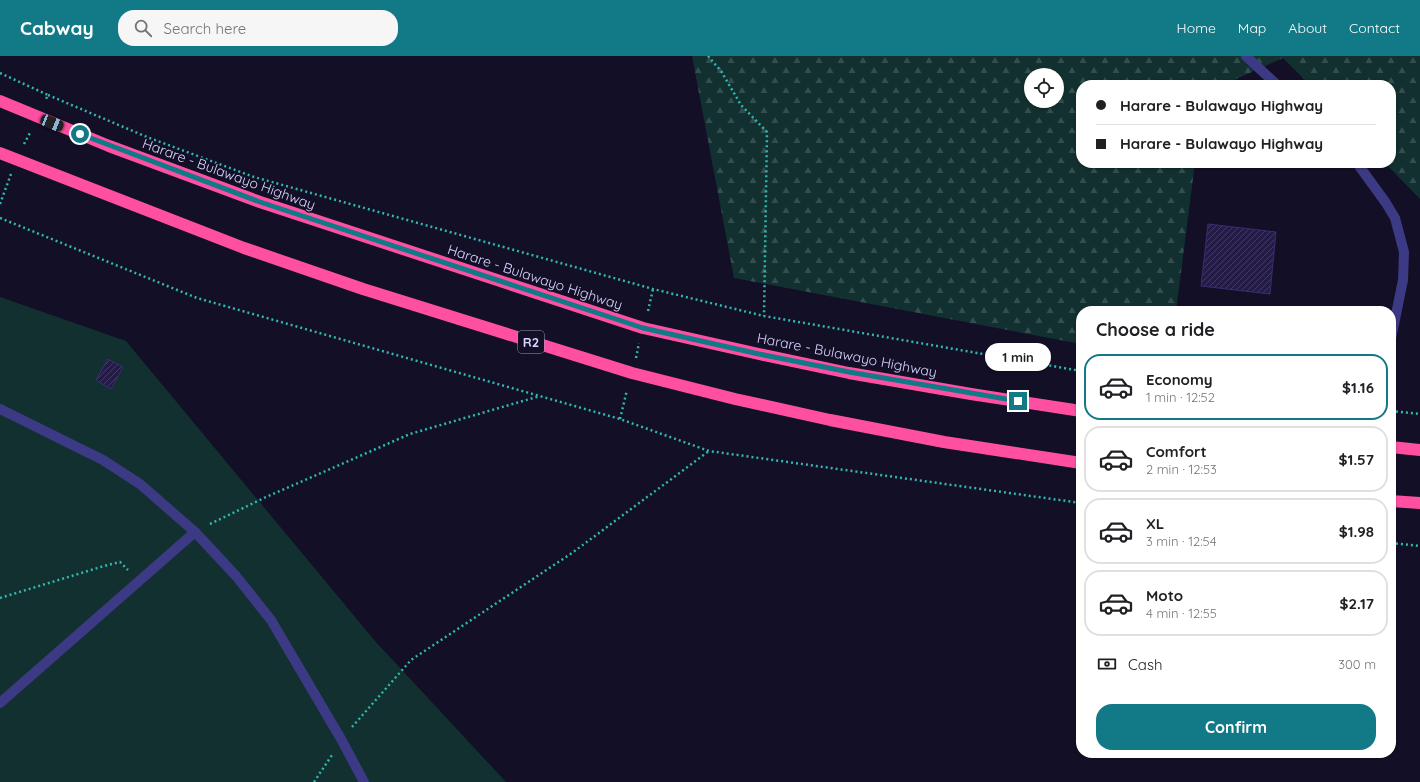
<!DOCTYPE html>
<html lang="en">
<head>
<meta charset="utf-8">
<style>
  :root { --surface:#fff; --page:#f6f6f6; --text:#202124; --muted:#757577; --line:#e0e0e0; --accent:#127987 }
  body { margin:0; font-family:Quicksand,sans-serif; background:var(--page); color:var(--text); height:100vh; display:flex; flex-direction:column; font-size:15px; white-space:nowrap }
  * { box-sizing:border-box; margin:0 }
  p { font-size:13px; color:var(--muted) }
  .icon { flex:none; width:22px; height:22px; fill:none; stroke:currentColor; stroke-width:2; stroke-linecap:round; stroke-linejoin:round }
  .map { position:relative; flex:1; overflow:hidden }
  .details { position:absolute; left:1076px; top:250px; width:320px; height:452px; display:flex; flex-direction:column; background:var(--surface); border-radius:16px; box-shadow:0 1px 3px #0004 }
  .details>* { flex:none }
  .guide { position:absolute; left:1076px; top:24px; width:320px; height:88px; border-radius:16px; box-shadow:0 1px 3px #0004; display:grid; align-content:center; height:88px; padding:0 20px; background:var(--surface) }
  .buttons { position:absolute; left:1024px; top:12px; display:grid; gap:8px }
  .buttons a { display:grid; place-items:center; width:40px; height:40px; border-radius:50%; background:var(--surface); box-shadow:0 1px 3px #0004; font-size:20px }
  .end { position:absolute; width:18px; height:18px; margin:-9px; border:5px solid #127987; background:#fff; box-shadow:0 0 0 2px #fff }
  .from { border-radius:50% }
  .bubble { position:absolute; height:28px; border-radius:14px; background:var(--surface); box-shadow:0 1px 3px #0004; font-size:13px; font-weight:800; line-height:28px; text-align:center }
  .car { position:absolute; width:12px; height:24px; margin:-12px -6px; border-radius:5px; box-shadow:0 0 3px 1px #0007; background:linear-gradient(#222 24%,#8ab4d8 0 40%,#222 0 76%,#8ab4d8 0 86%,#222 0) }
  .guide b { display:flex; align-items:center; gap:14px; height:38px; font-size:15px }
  .guide b+b { border-top:1px solid var(--line) }
  .guide i { width:10px; height:10px; background:var(--text) }
  ul { padding:0; list-style:none }
  li { display:flex; align-items:center; gap:12px; height:66px; margin:0 8px 6px; padding:0 12px; border:2px solid var(--line); border-radius:16px }
  li div { flex:1 }
  li b { display:block; font-size:15px }
  li em { font-style:normal; font-weight:800 }
  li.selected { border-color:var(--accent) }
  li>.icon { width:36px; height:36px; stroke-width:1.5 }
  h2 { padding:0 20px; font-size:18px; line-height:48px }
  .pay { display:flex; align-items:center; gap:10px; height:44px; padding:0 20px; font-size:15px }
  .pay p { margin-inline-start:auto }
  .action { display:flex; gap:8px; margin-top:auto; padding:8px 20px }
  .action a { flex:1; height:46px; border-radius:16px; background:var(--accent); color:#fff; font-size:16px; font-weight:800; line-height:46px; text-align:center }
  header { display:flex; align-items:center; gap:24px; box-sizing:border-box; height:56px; padding:0 20px; background:var(--accent); color:#fff }
  header strong { font-size:19px }
  nav { display:flex; gap:22px; margin-inline-start:auto; font-size:14px }
  .search { width:280px; height:36px; background:var(--page); display:flex; align-items:center; gap:10px; box-sizing:border-box; padding:0 14px; border-radius:16px; color:var(--muted); font-size:15px }
  .map>svg:first-child { display:block }
  .forest { fill:url(#forest-firs); fill-rule:evenodd }
  .pitch { fill:#12302f }
  .building { fill:url(#building-hatch); stroke:#3b2d73 }
  .lines { fill:none; stroke-linecap:round; stroke-linejoin:round }
  .path { stroke:#2fb8b0; stroke-width:2.5; stroke-dasharray:2 3; stroke-linecap:butt }
  .lane { stroke:#3d3a85; stroke-width:10 }
  .street { stroke:#3d3a85; stroke-width:10 }
  .highway { stroke:#ff4fa3; stroke-width:12 }
  .route { stroke:#127987; stroke-width:5 }
  .labels { text-anchor:middle; dominant-baseline:central; stroke-width:3; stroke-linejoin:round; paint-order:stroke }
  .shield { fill:#130f26; stroke:#9e99be; stroke-width:1 }
  .shield-label { font-size:13px; font-weight:bold; fill:#d9d4ff }
  .street-label { font-size:14px; fill:#d9d4ff; stroke:#130f26 }
</style>
</head>
<body>
<header>
<strong>Cabway</strong>
<div class="search"><svg class="icon" aria-label="search" viewBox="0 0 24 24"><circle cx="10" cy="10" r="6"/><path d="M15 15l6 6"/></svg>Search here</div>
<nav><a>Home</a><a>Map</a><a>About</a><a>Contact</a></nav>
</header>
<div class="map">
<svg width="1420" height="726" viewBox="0 0 1420 726">
  <defs>
    <pattern id="forest-firs" width="22" height="20" patternUnits="userSpaceOnUse"><rect width="22" height="20" fill="#12302f"/><path d="M5 1l3.5 6h-7zM16 11l3.5 6h-7z" fill="#344d4e"/></pattern>
    <pattern id="building-hatch" width="6" height="6" patternUnits="userSpaceOnUse"><rect width="6" height="6" fill="#241b47"/><path d="M-1 1l2-2M0 6l6-6M5 7l2-2" fill="none" stroke="#433b63"/></pattern>
  </defs>
  <rect width="100%" height="100%" fill="#130f26"/>
  <path class="forest" d="M 692,0 L 1420,0 L 1420,143 L 1385,107 L 1391,107 L 1391,29 L 1310,29 L 1283,2 L 1223,29 L 1081,29 L 1081,107 L 1195,107 L 1176,255 L 1081,255 L 1081,288 L 734,222 ZM 1031,19 L 1057,19 L 1057,45 L 1031,45 Z"/>
  <path class="pitch" d="M 0,241 L 126,285 L 375,585 L 506,726 L 0,726 Z"/>
  <path class="building" d="M 1208,168 L 1276,176 L 1270,238 L 1201,230 Z
    M 108,303 L 123,311 L 111,333 L 96,324 Z"/>
  <g class="lines">
    <path class="path" d="M 708,0 L 721,15 L 741,49 L 767,76 L 764,260
      M 0,17 L 48,39 L 45,45
      M 48,39 L 147,81 L 254,121 L 653,233 L 764,260 L 1081,315
      M 24,88 L 31,75
      M 0,148 L 11,118
      M 0,162 L 197,242 L 620,363 L 709,395 L 1081,447
      M 648,255 L 653,233
      M 636,302 L 639,287
      M 1391,355 L 1420,358
      M 620,363 L 627,334
      M 210,468 L 264,442 L 410,378 L 540,340
      M 1391,487 L 1420,490
      M 0,542 L 104,510 L 120,506 L 128,514
      M 352,671 L 411,604 L 572,497 L 709,395
      M 314,726 L 332,699"/>
    <path class="lane" d="M 0,647 L 195,476"/>
    <path class="street" d="M 1246,0 L 1277,29
      M 1357,107 L 1386,147 L 1395,162 L 1404,196 L 1403,224 L 1391,283
      M 0,353 L 103,404 L 140,428 L 195,476 L 236,520 L 271,564 L 341,683 L 364,726"/>
    <path class="highway" d="M 0,45 L 109,90 L 260,146 L 643,272 L 759,298 L 849,317 L 971,338 L 1081,355
      M 0,97 L 244,192 L 363,233 L 632,317 L 735,343 L 830,364 L 944,386 L 1081,407
      M 1391,391 L 1420,394
      M 1391,445 L 1420,447"/>
  </g>
  <g class="lines">
    <path class="route" d="M 80,78 L 260,146 L 643,272 L 759,298 L 849,316 L 1018,345"/>
  </g>
  <g class="labels">
    <rect class="shield" x="518" y="275" width="26" height="22" rx="3"/>
    <g class="shield-label">
      <text x="531" y="286">R2</text>
    </g>
    <g class="street-label">
      <text transform="translate(229 118) rotate(20)">Harare - Bulawayo Highway</text>
      <text transform="translate(535 221) rotate(18)">Harare - Bulawayo Highway</text>
      <text transform="translate(847 299) rotate(11)">Harare - Bulawayo Highway</text>
    </g>
  </g>
</svg>
<div class="buttons">
<a><svg class="icon" aria-label="locate" viewBox="0 0 24 24"><circle cx="12" cy="12" r="6"/><path d="M12 2v4M12 18v4M2 12h4M18 12h4"/></svg></a>
</div>
<i class="end from" style="left:80px;top:78px"></i>
<i class="end" style="left:1018px;top:345px"></i>
<div class="bubble" style="left:985px;top:287px;width:66px">1 min</div>
<i class="car" style="left:52px;top:67px;rotate:112deg"></i>
<div class="guide">
<b><i class="from"></i>Harare - Bulawayo Highway</b>
<b><i></i>Harare - Bulawayo Highway</b>
</div>
<section class="details">
<h2>Choose a ride</h2>
<ul>
<li class="selected"><svg class="icon" aria-label="car" viewBox="0 0 24 24"><path d="M5 17H2v-5l4-1 3-4h7l3 4 3 1v5h-3M9 17h6M6 11h13"/><circle cx="7" cy="17" r="2"/><circle cx="17" cy="17" r="2"/></svg><div><b>Economy</b><p>1 min · 12:52</p></div><em>$1.16</em></li>
<li><svg class="icon" aria-label="car" viewBox="0 0 24 24"><path d="M5 17H2v-5l4-1 3-4h7l3 4 3 1v5h-3M9 17h6M6 11h13"/><circle cx="7" cy="17" r="2"/><circle cx="17" cy="17" r="2"/></svg><div><b>Comfort</b><p>2 min · 12:53</p></div><em>$1.57</em></li>
<li><svg class="icon" aria-label="car" viewBox="0 0 24 24"><path d="M5 17H2v-5l4-1 3-4h7l3 4 3 1v5h-3M9 17h6M6 11h13"/><circle cx="7" cy="17" r="2"/><circle cx="17" cy="17" r="2"/></svg><div><b>XL</b><p>3 min · 12:54</p></div><em>$1.98</em></li>
<li><svg class="icon" aria-label="car" viewBox="0 0 24 24"><path d="M5 17H2v-5l4-1 3-4h7l3 4 3 1v5h-3M9 17h6M6 11h13"/><circle cx="7" cy="17" r="2"/><circle cx="17" cy="17" r="2"/></svg><div><b>Moto</b><p>4 min · 12:55</p></div><em>$2.17</em></li>
</ul>
<div class="pay"><svg class="icon" aria-label="cash" viewBox="0 0 24 24"><path d="M3 7h18v10H3z"/><circle cx="12" cy="12" r="2"/></svg>Cash<p>300 m</p></div>
<div class="action"><a>Confirm</a></div>
</section>
</div>
</body>
</html>
